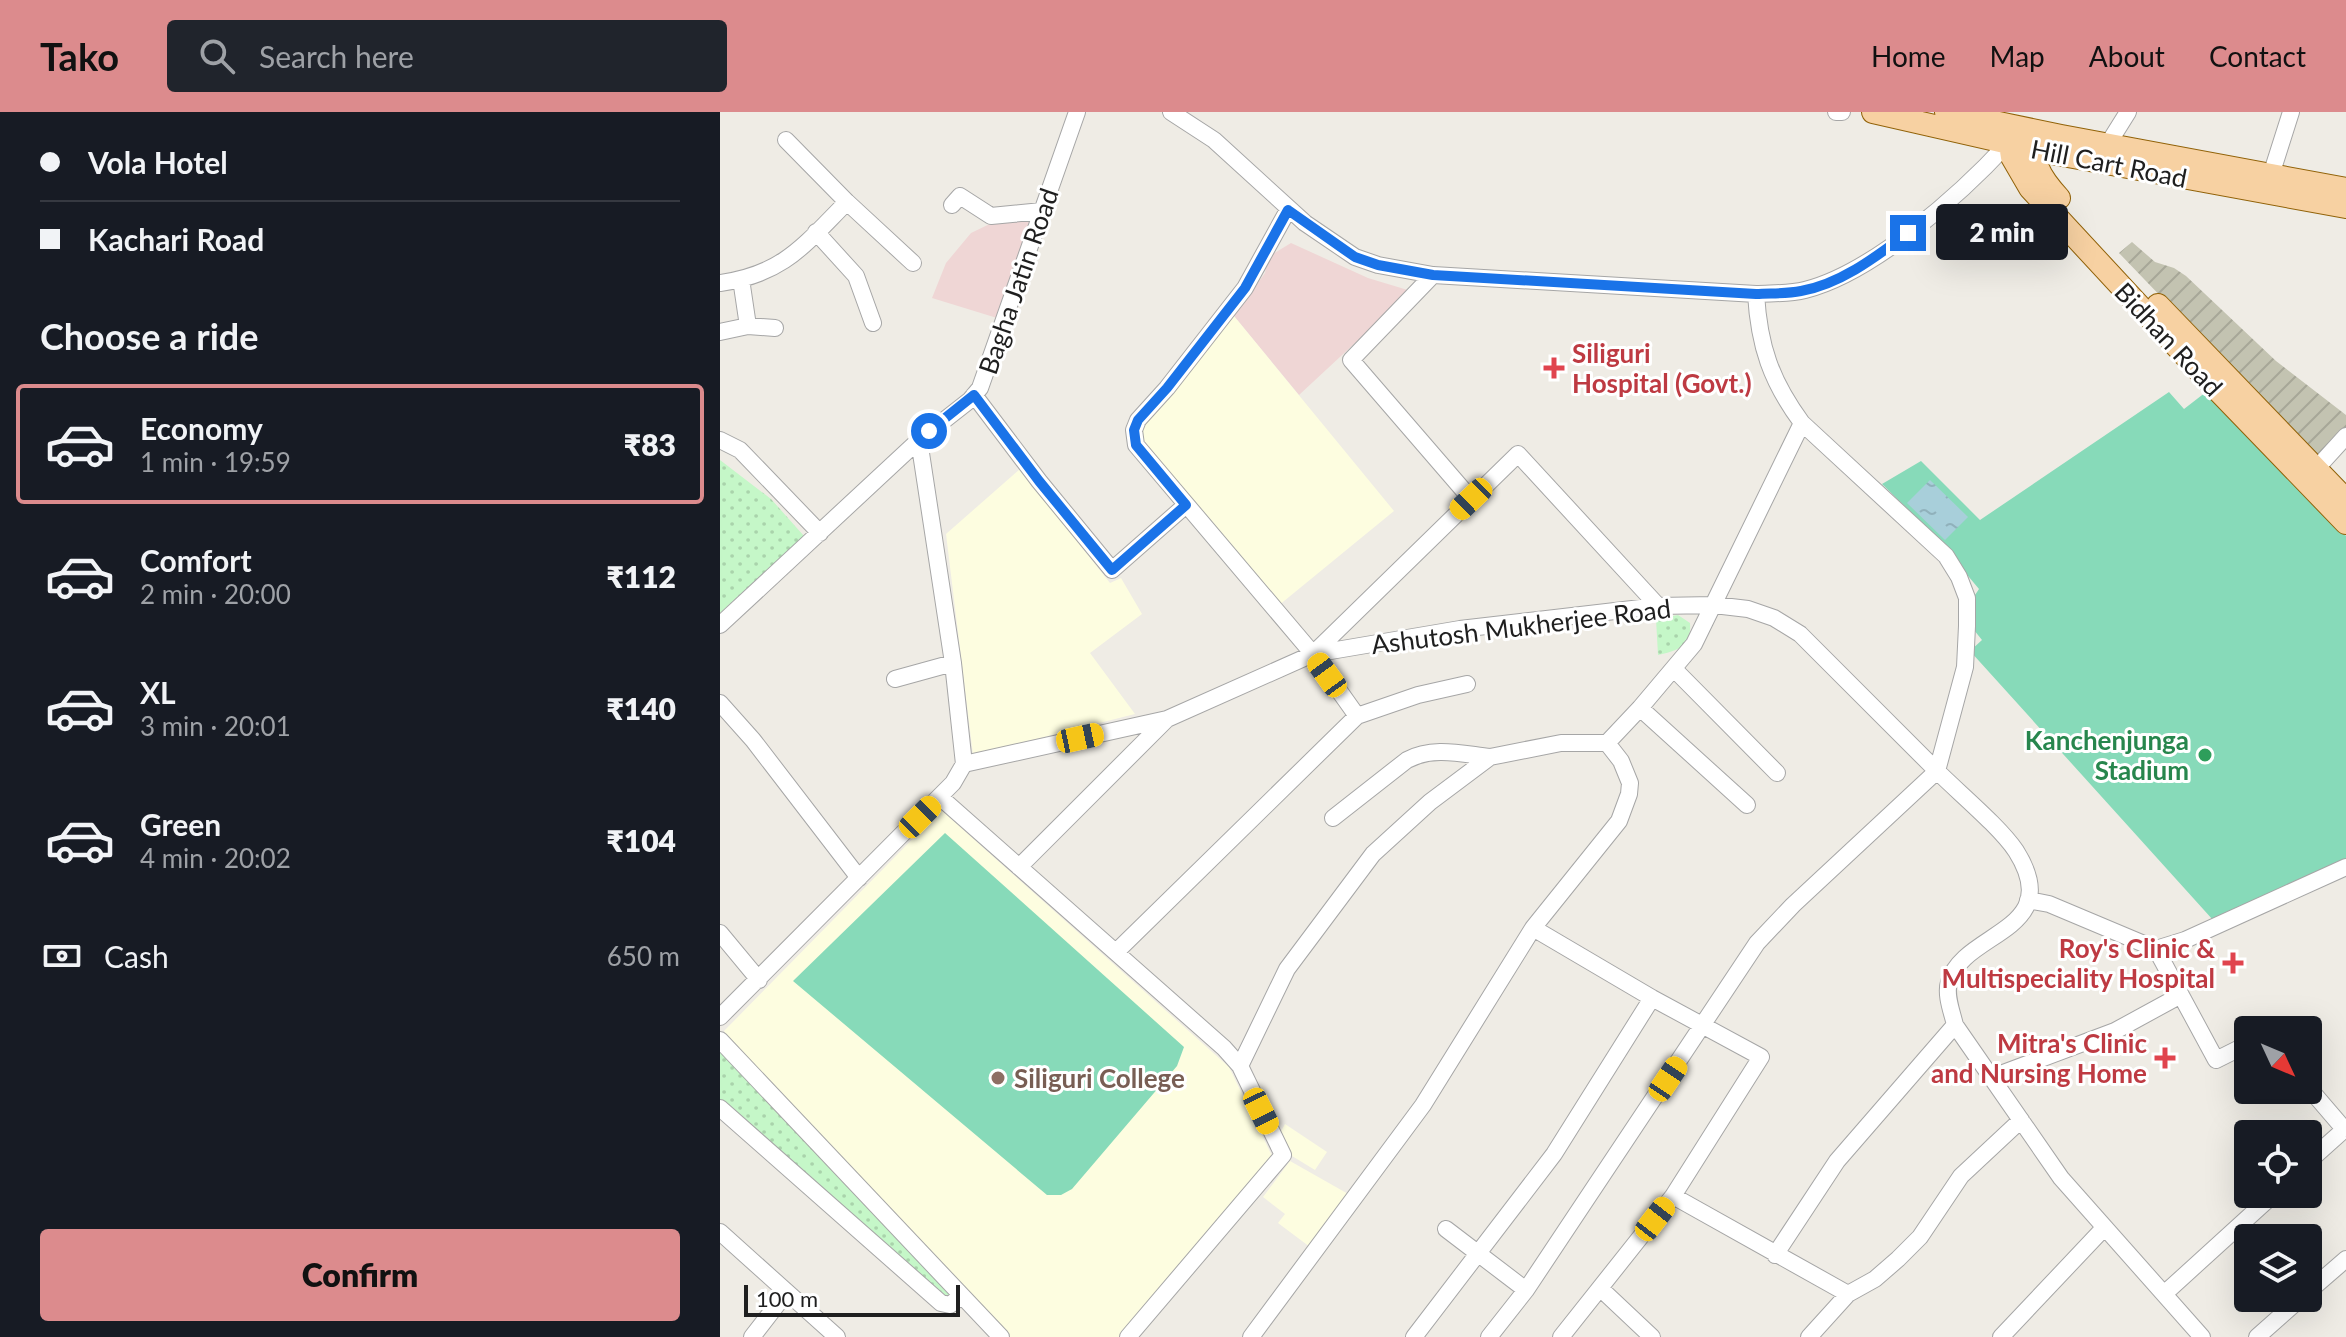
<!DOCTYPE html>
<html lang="en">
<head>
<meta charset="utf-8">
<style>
  :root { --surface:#171b24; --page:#20242c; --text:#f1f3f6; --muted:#9ea1a6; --line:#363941; --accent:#dc8b8d }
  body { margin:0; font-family:Lato,sans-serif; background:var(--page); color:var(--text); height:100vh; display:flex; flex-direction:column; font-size:30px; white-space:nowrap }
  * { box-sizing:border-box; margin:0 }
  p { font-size:26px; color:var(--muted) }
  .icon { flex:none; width:44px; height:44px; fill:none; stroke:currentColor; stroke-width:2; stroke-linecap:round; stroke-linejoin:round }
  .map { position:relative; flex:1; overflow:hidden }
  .sheet { display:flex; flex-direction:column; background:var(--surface); width:720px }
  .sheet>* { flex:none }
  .top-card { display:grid; align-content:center; height:176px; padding:0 40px; background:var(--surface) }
  .needle { width:52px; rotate:134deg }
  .buttons { position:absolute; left:1514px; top:904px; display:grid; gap:16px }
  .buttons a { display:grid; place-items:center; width:88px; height:88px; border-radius:8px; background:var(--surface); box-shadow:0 8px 32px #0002; font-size:40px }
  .scale { position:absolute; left:24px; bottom:20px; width:216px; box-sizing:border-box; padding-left:8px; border:4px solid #1f1f1f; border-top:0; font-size:22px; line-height:28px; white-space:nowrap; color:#1f1f1f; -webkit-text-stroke:6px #fff; paint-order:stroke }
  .end { position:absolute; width:36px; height:36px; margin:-18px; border:10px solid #1a73e8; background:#fff; box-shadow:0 0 0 4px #fff }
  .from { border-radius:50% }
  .bubble { position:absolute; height:56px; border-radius:8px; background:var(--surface); box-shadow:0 8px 32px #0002; font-size:26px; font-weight:800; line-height:56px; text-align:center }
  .car { position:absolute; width:24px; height:48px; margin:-24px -12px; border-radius:10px; box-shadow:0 0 6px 2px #0007; background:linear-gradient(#f5c518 24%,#345 0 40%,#f5c518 0 76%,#345 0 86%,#f5c518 0) }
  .top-card b { display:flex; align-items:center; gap:28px; height:76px; font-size:30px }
  .top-card b+b { border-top:2px solid var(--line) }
  .top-card i { width:20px; height:20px; background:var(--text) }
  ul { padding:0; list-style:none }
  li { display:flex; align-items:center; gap:24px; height:120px; margin:0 16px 12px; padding:0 24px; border:4px solid transparent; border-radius:8px }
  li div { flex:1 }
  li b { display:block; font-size:30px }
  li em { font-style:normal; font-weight:800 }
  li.on { border-color:var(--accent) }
  li>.icon { width:72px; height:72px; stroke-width:1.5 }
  h2 { padding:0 40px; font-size:36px; line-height:96px }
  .pay { display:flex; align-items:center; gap:20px; height:88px; padding:0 40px; font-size:30px }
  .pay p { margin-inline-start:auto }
  .cta { display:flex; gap:16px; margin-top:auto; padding:16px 40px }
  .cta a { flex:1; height:92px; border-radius:8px; background:var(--accent); color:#111; font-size:32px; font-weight:800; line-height:92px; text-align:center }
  header { display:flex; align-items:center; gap:48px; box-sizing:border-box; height:112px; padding:0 40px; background:var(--accent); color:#111 }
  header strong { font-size:38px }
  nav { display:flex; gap:44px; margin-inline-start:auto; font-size:28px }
  .search { width:560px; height:72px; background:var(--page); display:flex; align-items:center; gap:20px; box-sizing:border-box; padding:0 28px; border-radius:8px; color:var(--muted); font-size:30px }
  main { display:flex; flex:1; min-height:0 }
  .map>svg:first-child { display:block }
  .commercial { fill:#efd6d5 }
  .education { fill:#fdfde0 }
  .construction { fill:url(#construction-furrows) }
  .park { fill:url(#park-dots) }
  .pitch { fill:#87dab9 }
  .water { fill:url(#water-ripples) }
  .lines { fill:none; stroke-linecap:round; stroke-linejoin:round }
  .minor-casing { stroke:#a6a6a6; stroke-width:18 }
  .major-casing { stroke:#916208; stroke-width:24 }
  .minor { stroke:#fff; stroke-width:16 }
  .major { stroke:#f7d1a2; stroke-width:22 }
  .route { stroke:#1a73e8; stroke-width:10 }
  .health-dot { fill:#e0444e; stroke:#fff; stroke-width:3 }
  .leisure-dot { fill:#2e9e5b; stroke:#fff; stroke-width:3 }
  .education-dot { fill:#8d6e63; stroke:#fff; stroke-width:3 }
  .labels { text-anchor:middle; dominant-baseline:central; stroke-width:6; stroke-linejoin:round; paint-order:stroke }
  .street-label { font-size:26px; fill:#1f1f1f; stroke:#fff }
  .health-label { font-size:26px; font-weight:bold; fill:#be3a42; stroke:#fff; text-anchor:end }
  .leisure-label { font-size:26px; font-weight:bold; fill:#27864d; stroke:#fff; text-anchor:end }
  .education-label { font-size:26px; font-weight:bold; fill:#785e54; stroke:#fff; text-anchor:start }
</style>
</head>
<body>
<header>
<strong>Tako</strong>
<div class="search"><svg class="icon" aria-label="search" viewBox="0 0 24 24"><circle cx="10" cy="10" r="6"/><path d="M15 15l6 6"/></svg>Search here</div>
<nav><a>Home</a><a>Map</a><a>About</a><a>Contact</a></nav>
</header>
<main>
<section class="sheet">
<div class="top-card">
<b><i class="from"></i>Vola Hotel</b>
<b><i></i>Kachari Road</b>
</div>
<h2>Choose a ride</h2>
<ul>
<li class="on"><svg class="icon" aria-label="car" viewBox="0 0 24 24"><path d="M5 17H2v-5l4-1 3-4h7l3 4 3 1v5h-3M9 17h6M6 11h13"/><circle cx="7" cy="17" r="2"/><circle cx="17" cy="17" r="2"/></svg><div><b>Economy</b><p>1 min · 19:59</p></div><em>₹83</em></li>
<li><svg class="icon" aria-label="car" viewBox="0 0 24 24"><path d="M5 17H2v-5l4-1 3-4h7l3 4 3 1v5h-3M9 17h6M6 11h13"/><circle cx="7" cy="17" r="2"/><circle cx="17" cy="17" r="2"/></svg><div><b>Comfort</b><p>2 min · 20:00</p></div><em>₹112</em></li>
<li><svg class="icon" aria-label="car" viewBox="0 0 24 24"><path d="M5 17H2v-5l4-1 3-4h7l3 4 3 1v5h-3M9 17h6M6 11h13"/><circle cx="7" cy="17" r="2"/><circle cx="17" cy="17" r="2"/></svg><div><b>XL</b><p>3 min · 20:01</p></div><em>₹140</em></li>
<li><svg class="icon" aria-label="car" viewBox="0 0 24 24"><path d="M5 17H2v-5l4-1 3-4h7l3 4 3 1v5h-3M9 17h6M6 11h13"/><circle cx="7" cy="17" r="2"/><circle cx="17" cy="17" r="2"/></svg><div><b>Green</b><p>4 min · 20:02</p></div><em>₹104</em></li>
</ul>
<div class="pay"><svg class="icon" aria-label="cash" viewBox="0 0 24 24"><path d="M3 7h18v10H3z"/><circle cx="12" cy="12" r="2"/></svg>Cash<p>650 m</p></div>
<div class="cta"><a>Confirm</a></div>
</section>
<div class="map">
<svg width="1626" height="1225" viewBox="0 0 1626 1225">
  <defs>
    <pattern id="construction-furrows" width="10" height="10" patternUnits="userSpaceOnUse" patternTransform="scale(2)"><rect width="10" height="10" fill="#c3c3b1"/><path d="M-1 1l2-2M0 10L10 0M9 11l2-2" fill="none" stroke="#a7a798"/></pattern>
    <pattern id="park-dots" width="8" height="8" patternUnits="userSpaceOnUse" patternTransform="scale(2)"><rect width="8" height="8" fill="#c5f7c8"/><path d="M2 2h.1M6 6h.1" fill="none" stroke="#a9d3ab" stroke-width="1.8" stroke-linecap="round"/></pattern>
    <pattern id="water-ripples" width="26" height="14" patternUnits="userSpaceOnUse" patternTransform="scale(2)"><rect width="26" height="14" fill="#a8cfda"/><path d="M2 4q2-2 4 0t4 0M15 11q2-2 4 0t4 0" fill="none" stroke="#90b1bb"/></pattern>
  </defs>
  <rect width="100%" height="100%" fill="#efece5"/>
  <path class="commercial" d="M 311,106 L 277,206 L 212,186 L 226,151 L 251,121 L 278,108 Z
    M 571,131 L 648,166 L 691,179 L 579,283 L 514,204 L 545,161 L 548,145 Z"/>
  <path class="education" d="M 514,204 L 674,399 L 558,494 L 423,327 L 421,318 Z
    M 300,357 L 390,471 L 401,466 L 422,502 L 370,541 L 415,602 L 253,643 L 226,422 Z
    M 221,698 L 509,955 L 553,1046 L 401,1225 L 289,1225 L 237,1176 L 51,978 L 4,919 Z
    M 565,1012 L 607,1040 L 595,1058 L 572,1044 L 559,1023 Z
    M 570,1049 L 630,1083 L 590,1135 L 558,1111 L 565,1102 L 543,1085 Z"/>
  <path class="construction" d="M 1412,130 L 1435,150 L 1454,156 L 1466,164 L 1556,249 L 1626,303 L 1626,315 L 1597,347 L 1399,141 Z"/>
  <path class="park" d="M 0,348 L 51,387 L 84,424 L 0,501 Z
    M 958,503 L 970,511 C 972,534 957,539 938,543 L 936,507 Z
    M 0,938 L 234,1184 L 230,1187 L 0,990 Z"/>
  <path class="pitch" d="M 1449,280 L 1464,297 L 1486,280 L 1626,424 L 1626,748 L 1493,808 L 1250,539 L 1262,528 L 1254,518 L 1253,486 L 1259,477 L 1212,421 L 1162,372 L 1201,349 L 1260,408 Z
    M 225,721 L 464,935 L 457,954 L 352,1077 L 341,1083 L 327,1083 L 73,869 Z"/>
  <path class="water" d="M 1210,368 L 1248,405 L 1225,428 L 1187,391 Z"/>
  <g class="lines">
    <defs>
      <path id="minor" d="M 451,0 L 494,28 L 585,111 L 635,145 L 658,153 L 713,163 L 1036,182 C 1052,181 1069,182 1085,178 C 1153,161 1241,82 1288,31
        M 1116,0 L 1122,0
        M 66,28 L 127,90 L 193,151
        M 1388,32 L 1408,0
        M 1551,63 L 1571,0
        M 232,93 L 240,84 L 271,104 L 322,99
        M 568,98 L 525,176 L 447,276 L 418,308 L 414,318 L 416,333 L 593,542 L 637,604
        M 96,120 L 136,164 L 153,211
        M 713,163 L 631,248 L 751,387
        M 21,167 L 28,214
        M 0,171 C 64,162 84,133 127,90
        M 1036,182 C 1039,234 1051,269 1082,311 L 1226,444 L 1239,465 L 1247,486 L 1247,514 L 1245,555 L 1217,659 C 1239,681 1280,715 1296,739 C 1347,820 1243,819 1229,870 C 1225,883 1232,900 1235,913 L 1341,1066 L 1482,1225
        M 0,220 L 28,214 L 55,216
        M 254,283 L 319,369 L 392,458 L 466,393
        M 0,328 L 20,338 L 100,421
        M 199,328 L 233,551 L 244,652
        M 1596,357 L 1626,324
        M 0,513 L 199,328 L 250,288 L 260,276 L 357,0
        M 593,542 L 798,342 L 938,494
        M 954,557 L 1057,661
        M 175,567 L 233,551
        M 0,591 L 33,628 L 139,766
        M 920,596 L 1027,693
        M 244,652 L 447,607 L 593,542 L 740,517 L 938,494 L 994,493 L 1028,497 L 1054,506 L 1080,522 L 1217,659 L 1073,793 L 1037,831 L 806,1178 L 769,1225
        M 220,685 L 504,936 L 520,954 L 563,1043 L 408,1225
        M 613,706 L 687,648 C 713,634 742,642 770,645
        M 299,755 L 446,608
        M 1308,788 L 1329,792 L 1436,837 L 1465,828 L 1626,755
        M 813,816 L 932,886 L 1041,945 L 953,1084 L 841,1225
        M 0,821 L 39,868
        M 1436,837 L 1496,948 L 1528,932
        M 396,840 L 637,604 L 698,583 L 747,572
        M 0,905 L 233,671 L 244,652
        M 0,928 L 281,1225
        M 520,954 L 567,857 L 653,742 L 710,690 L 770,645 L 841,631 L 887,631 L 920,596 L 974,532 L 1082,311
        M 1270,966 L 1395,919 L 1461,883
        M 1588,975 L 1624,1017
        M 0,996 L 221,1191 L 230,1193 L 241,1184
        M 1588,1050 L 1626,1016
        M 953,1084 L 1128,1182
        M 726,1117 L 806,1178
        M 0,1120 L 117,1225
        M 1055,1143 L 1117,1049 L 1235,913
        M 881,1177 L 932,1225
        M 1588,1180 L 1626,1147
        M 1444,1182 L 1554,1082
        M 32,1225 L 66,1181
        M 531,1225 L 703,993 L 813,816 L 899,709 L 909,682 L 910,671 L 901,649 L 887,631
        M 694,1225 L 834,1042 L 932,886
        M 1089,1225 L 1128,1182 L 1155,1167 L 1178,1147 L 1200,1125 L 1241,1064 L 1301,1008
        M 1281,1225 L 1384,1116
        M 1537,1225 L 1581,1186"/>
      <path id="major" d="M 1153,0 L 1337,42 L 1626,95
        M 1226,0 L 1341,24 L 1626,77
        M 1287,13 L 1292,45 L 1310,76 L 1487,267 L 1626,411
        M 1312,18 C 1314,51 1316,61 1339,86
        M 1438,193 L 1626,388"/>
    </defs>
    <use href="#minor" class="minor-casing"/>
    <use href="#major" class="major-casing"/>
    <use href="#minor" class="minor"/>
    <use href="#major" class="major"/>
  </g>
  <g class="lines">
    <path class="route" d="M 209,319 L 254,283 L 319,369 L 392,458 L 466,393 L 416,333 L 414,318 L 418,308 L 447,276 L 525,176 L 568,98 L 635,145 L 658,153 L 713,163 L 1036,182 C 1051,181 1066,182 1081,179 C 1121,172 1157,144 1188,121"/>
  </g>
  <g class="health-dot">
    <path d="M830 244h8v8h8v8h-8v8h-8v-8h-8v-8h8z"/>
    <path d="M1509 839h8v8h8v8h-8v8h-8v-8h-8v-8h8z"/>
    <path d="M1441 934h8v8h8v8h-8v8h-8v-8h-8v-8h8z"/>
  </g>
  <circle class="leisure-dot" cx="1485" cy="643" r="8"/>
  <circle class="education-dot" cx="278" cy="966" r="8"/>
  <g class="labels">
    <g class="street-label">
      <text transform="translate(1389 51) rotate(11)">Hill Cart Road</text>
      <text transform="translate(298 169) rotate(-71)">Bagha Jatin Road</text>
      <text transform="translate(1449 227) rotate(47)">Bidhan Road</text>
      <text transform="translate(801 514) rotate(-7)">Ashutosh Mukherjee Road</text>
    </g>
    <g class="health-label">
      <text x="852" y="241" text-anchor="start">Siliguri<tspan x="852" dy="30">Hospital (Govt.)</tspan></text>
      <text x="1495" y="836">Roy's Clinic &amp;<tspan x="1495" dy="30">Multispeciality Hospital</tspan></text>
      <text x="1427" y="931">Mitra's Clinic<tspan x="1427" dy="30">and Nursing Home</tspan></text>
    </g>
    <g class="leisure-label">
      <text x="1469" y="628">Kanchenjunga<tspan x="1469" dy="30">Stadium</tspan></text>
    </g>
    <g class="education-label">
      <text x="294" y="966">Siliguri College</text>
    </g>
  </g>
</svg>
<div class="buttons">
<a><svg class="needle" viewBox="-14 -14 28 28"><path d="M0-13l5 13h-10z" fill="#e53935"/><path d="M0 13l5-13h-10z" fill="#9ea1a6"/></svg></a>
<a><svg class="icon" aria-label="locate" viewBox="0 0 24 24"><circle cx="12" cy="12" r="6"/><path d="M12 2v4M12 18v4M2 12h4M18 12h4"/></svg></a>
<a><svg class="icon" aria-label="layers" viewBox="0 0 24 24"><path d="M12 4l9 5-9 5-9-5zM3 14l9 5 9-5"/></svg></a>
</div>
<div class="scale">100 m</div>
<i class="end from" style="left:209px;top:319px"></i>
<i class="end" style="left:1188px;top:121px"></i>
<div class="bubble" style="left:1216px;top:92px;width:132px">2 min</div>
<i class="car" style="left:751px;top:387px;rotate:226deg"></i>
<i class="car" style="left:607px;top:563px;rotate:324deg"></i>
<i class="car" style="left:360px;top:626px;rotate:78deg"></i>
<i class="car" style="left:200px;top:705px;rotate:45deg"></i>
<i class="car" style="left:948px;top:967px;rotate:34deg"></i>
<i class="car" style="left:541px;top:999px;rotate:154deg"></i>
<i class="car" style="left:935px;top:1107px;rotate:38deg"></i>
</div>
</main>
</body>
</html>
